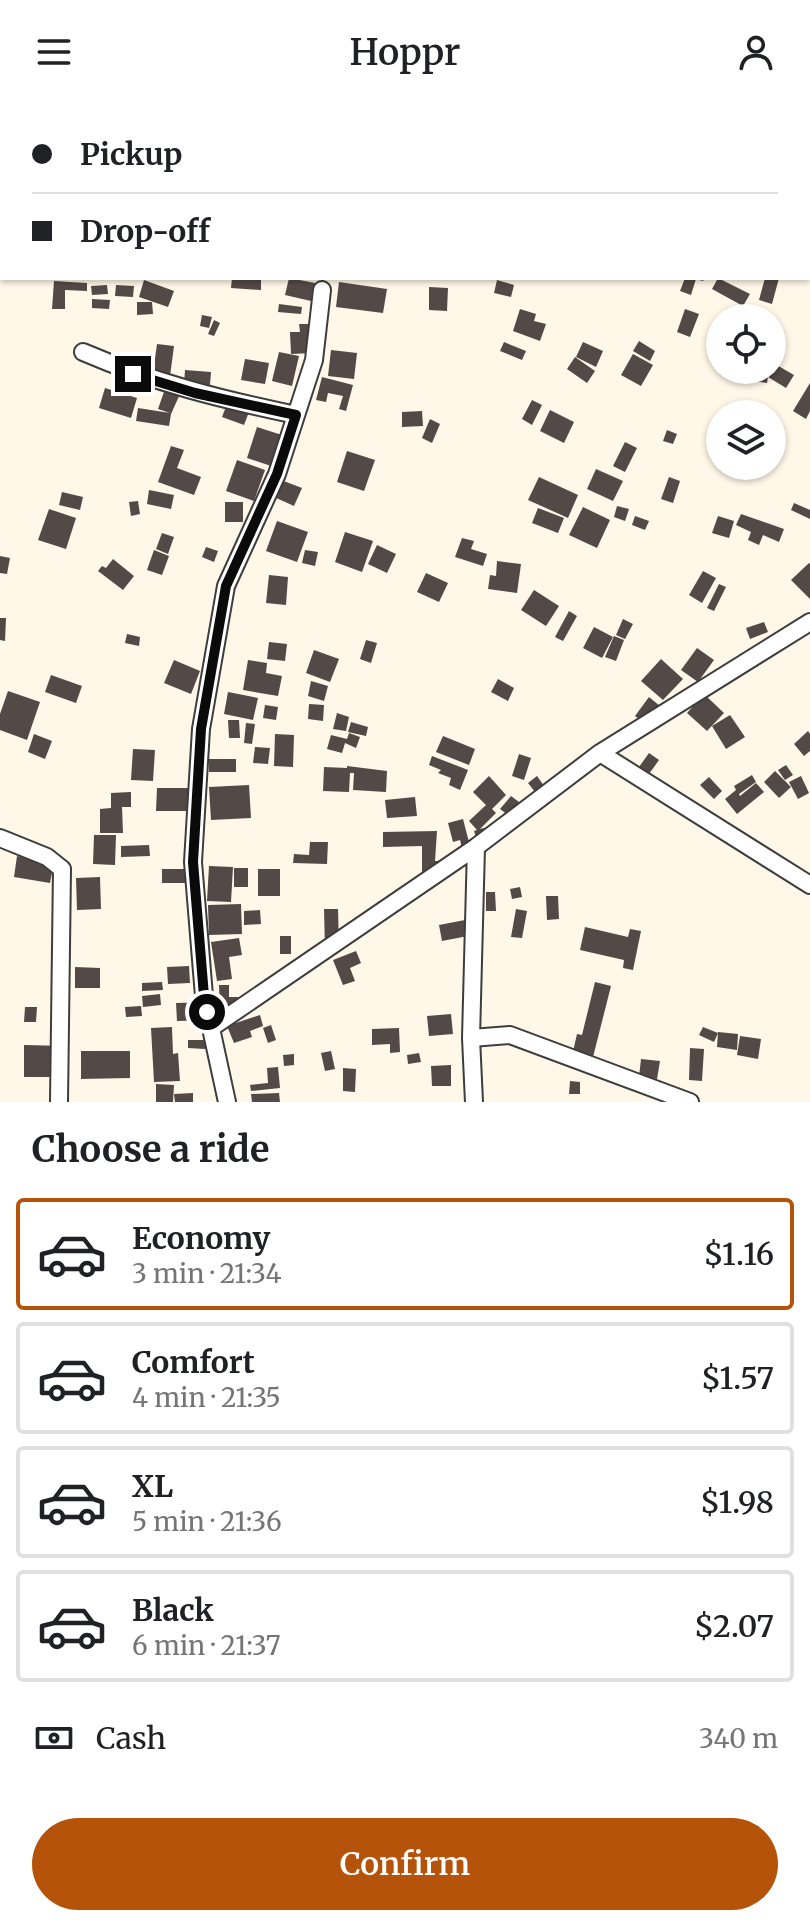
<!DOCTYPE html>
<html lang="en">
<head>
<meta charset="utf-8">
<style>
  :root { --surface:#fff; --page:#f6f6f6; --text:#202124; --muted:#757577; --line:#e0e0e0; --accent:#b45309 }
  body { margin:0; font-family:Merriweather,serif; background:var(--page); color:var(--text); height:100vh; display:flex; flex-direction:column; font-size:30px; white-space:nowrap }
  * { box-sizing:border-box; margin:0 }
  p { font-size:26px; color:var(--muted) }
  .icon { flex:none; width:44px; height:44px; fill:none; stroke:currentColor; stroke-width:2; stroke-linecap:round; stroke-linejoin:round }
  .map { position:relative; height:998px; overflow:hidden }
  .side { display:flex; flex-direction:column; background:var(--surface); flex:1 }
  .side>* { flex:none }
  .top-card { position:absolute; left:0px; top:0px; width:810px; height:176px; box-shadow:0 2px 6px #0004; display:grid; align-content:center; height:176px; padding:0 32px; background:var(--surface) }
  .tools { position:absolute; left:706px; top:200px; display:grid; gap:16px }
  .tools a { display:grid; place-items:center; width:80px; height:80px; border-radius:50%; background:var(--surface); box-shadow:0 2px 6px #0004; font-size:40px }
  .end { position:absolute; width:36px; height:36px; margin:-18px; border:10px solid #0a0a0a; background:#fff; box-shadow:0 0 0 4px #fff }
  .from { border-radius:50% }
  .top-card b { display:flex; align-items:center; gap:28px; height:76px; font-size:30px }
  .top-card b+b { border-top:2px solid var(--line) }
  .top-card i { width:20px; height:20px; background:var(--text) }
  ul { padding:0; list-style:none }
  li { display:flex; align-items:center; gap:24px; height:112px; margin:0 16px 12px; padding:0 16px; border:4px solid var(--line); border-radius:8px }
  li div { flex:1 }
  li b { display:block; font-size:30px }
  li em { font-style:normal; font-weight:600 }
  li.on { border-color:var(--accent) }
  li>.icon { width:72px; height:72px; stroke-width:1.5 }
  h2 { padding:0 32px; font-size:36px; line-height:96px }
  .pay { display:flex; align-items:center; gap:20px; height:88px; padding:0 32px; font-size:30px }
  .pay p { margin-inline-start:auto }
  .cta { display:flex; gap:16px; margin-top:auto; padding:16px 32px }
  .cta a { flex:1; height:92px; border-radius:48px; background:var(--accent); color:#fff; font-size:32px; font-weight:600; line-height:92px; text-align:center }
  header { display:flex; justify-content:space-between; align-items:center; height:104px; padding:0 32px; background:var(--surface); font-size:36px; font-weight:600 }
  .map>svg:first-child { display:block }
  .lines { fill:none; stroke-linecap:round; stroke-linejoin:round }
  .canal { stroke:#a7e8fb; stroke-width:16 }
  .building { fill:#534946 }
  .minor-casing { stroke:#3d3d3d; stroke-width:20 }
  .minor { stroke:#fff; stroke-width:16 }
  .route { stroke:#0a0a0a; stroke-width:10 }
</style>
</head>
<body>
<header><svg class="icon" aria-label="menu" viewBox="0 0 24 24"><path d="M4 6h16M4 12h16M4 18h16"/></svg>Hoppr<svg class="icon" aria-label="person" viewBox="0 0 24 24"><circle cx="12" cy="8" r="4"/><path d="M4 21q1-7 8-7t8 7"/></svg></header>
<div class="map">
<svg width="810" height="998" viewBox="0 0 810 998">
  <rect width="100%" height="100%" fill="#fff7e7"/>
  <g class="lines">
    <path class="canal" d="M 802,0 L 807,2
      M 201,2 L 204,0
      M 0,128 L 2,127"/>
  </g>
  <path class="building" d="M 232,174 L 261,174 L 261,186 L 231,184 Z
    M 289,174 L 315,179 L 311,197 L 285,191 Z
    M 685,174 L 705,174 L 703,177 L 696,175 L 691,191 L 680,187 Z
    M 718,174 L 750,190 L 743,202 L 712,185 Z
    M 765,174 L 779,174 L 772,200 L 759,196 Z
    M 144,176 L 174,187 L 168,203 L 139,193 Z
    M 497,176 L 514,181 L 511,193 L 494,189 Z
    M 54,177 L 87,179 L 87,187 L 65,186 L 65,205 L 52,205 Z
    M 339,178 L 387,185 L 383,209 L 336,203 Z
    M 107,181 L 108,190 L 92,191 L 91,182 Z
    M 116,181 L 134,182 L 133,193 L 115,192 Z
    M 429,183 L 448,184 L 447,207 L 429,206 Z
    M 92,195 L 110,196 L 109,205 L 92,204 Z
    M 137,198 L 152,198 L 153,210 L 137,211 Z
    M 279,200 L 302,203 L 301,210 L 278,208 Z
    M 520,205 L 536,210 L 534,217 L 546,220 L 540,237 L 513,227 Z
    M 685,205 L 699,210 L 690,233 L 677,228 Z
    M 202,211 L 212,213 L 209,224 L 200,222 Z
    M 214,216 L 220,219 L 214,232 L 208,230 Z
    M 299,220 L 312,220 L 313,249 L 291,250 L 290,228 L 300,228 Z
    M 639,237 L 655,247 L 650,257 L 633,247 Z
    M 504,238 L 526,247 L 522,256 L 500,247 Z
    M 583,238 L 603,247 L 596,263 L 576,253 Z
    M 157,240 L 174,242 L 170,272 L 153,269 Z
    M 331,246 L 357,249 L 354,275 L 328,272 Z
    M 279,248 L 299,252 L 292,282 L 272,277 Z
    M 633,250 L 653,261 L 641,282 L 621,271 Z
    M 575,253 L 595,267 L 587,279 L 567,265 Z
    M 245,255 L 269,259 L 265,280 L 241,276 Z
    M 775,260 L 794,271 L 786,284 L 768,273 L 767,279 L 753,277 L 755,266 L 769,266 L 768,272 Z
    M 185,266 L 211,268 L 210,281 L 184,280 Z
    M 119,269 L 133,273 L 130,286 L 115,282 Z
    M 322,273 L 353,281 L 346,307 L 339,305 L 343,292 L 328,289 L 326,298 L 316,296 Z
    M 810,279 L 810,307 L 806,315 L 793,307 Z
    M 105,284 L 137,294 L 131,314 L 99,304 Z
    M 165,285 L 180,290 L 171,310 L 169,322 L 136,317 L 138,304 L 170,309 L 158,305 Z
    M 532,296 L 542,301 L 532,321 L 522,315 Z
    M 227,300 L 249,308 L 244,321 L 222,313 Z
    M 550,306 L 574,318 L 564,339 L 540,327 Z
    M 422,307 L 423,322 L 402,323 L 402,308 Z
    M 430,315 L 440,320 L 432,339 L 422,334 Z
    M 257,323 L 285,332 L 274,363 L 247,354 Z
    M 667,326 L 677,330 L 673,340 L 663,337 Z
    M 625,338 L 637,344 L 625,368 L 613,362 Z
    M 171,342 L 184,346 L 177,364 L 201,373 L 194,391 L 158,378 Z
    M 347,347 L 375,356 L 364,387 L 337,378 Z
    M 237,356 L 265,366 L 254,397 L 226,387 Z
    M 596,365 L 623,377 L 613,397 L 587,385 Z
    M 539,373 L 578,391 L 568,414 L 528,396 Z
    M 669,373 L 680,377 L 673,399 L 661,395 Z
    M 281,376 L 302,384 L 294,402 L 274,393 Z
    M 149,386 L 174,391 L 171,405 L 147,400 Z
    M 62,388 L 83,393 L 80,406 L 59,401 Z
    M 138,397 L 140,410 L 131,412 L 129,398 Z
    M 225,398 L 243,398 L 243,418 L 225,418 Z
    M 794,399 L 810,406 L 810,415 L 791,406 Z
    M 617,402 L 629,405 L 625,417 L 614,413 Z
    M 583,403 L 610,416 L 597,444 L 569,431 Z
    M 538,404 L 564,414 L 558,429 L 532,419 Z
    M 49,405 L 76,414 L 66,445 L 38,436 Z
    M 741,410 L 784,425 L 779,438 L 763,431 L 759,441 L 748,436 L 751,428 L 736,421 Z
    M 635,412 L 649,417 L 645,426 L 632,421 Z
    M 718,412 L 734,417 L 729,434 L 712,429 Z
    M 277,417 L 308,428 L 297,458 L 266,447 Z
    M 345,428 L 373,437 L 362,468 L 335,458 Z
    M 162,429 L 174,433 L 168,450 L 156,445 Z
    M 462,434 L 474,437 L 471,445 L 487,450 L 483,462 L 455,453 Z
    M 377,441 L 396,450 L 387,469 L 368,460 Z
    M 206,443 L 218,447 L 214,458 L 202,453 Z
    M 154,446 L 169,452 L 162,471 L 147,466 Z
    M 305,446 L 318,448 L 315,462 L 302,459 Z
    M 0,452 L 10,454 L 7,470 L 0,469 Z
    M 113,455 L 134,472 L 123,486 L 98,467 L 102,462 L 106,464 Z
    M 497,457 L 521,460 L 517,489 L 488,485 L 490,471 L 496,472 Z
    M 809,459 L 810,460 L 810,495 L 791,476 Z
    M 703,467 L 716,474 L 702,499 L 689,491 Z
    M 426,469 L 448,479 L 439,498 L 417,488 Z
    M 269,471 L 288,473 L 286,501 L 266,499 Z
    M 719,480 L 726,483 L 714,507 L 707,504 Z
    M 534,486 L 559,502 L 546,522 L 521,506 Z
    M 569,507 L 577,512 L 563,537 L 555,533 Z
    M 0,514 L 6,514 L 5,537 L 0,536 Z
    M 623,515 L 633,520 L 625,535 L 616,531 Z
    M 764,518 L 768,528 L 750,535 L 746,524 Z
    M 594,523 L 613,533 L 602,554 L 583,544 Z
    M 127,530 L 140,533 L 139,542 L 125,539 Z
    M 614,532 L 624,536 L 616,557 L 605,553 Z
    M 366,536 L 377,539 L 371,559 L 360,555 Z
    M 269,538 L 287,540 L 285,557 L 267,555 Z
    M 697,544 L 714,556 L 698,578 L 681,566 Z
    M 314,546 L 339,555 L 330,578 L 306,569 Z
    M 661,555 L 683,575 L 663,596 L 641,577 Z
    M 174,556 L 200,567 L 191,590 L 164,579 Z
    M 248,556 L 267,559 L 266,569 L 282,572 L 278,592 L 243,586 Z
    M 51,571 L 82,582 L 76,599 L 45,588 Z
    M 498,575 L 514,584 L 508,597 L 491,588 Z
    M 311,577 L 328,582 L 324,597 L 308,592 Z
    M 8,587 L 40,598 L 27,636 L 0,626 L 0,610 Z
    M 228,588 L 258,594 L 253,616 L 224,610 Z
    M 704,590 L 724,609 L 707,627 L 687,609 Z
    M 649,593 L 660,602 L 646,620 L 635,612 Z
    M 309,600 L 324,601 L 323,617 L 308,615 Z
    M 265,601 L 278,603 L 276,616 L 263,614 Z
    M 337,609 L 349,613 L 346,627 L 333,625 Z
    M 730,611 L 745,633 L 726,645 L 712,622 Z
    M 228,616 L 239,616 L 240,634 L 229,634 Z
    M 351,618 L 368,623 L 366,632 L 348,628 Z
    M 246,619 L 255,620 L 252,640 L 244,639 Z
    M 808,627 L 810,630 L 810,647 L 804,652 L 794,640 Z
    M 349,629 L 360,633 L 356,644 L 345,639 L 342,649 L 327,645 L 331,631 L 347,635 Z
    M 34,630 L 52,637 L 45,655 L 28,648 Z
    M 275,630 L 294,631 L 293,663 L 274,662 Z
    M 443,632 L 475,645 L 469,661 L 436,648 Z
    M 255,643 L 270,644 L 268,660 L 253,659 Z
    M 133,645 L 155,646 L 153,677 L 131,676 Z
    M 649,649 L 659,656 L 649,670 L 639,663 Z
    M 519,650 L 531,654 L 524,676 L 512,672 Z
    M 432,652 L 468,666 L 460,686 L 449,681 L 451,674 L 438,669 L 441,666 L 429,661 Z
    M 209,655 L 236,655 L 236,668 L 209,668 Z
    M 786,661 L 793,671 L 785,676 L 778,666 Z
    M 347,662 L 387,667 L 386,688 L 353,686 L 354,669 L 350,669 L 349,688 L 323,687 L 324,663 L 347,664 Z
    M 775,667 L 791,683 L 779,694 L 764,678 Z
    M 752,671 L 756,678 L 739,690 L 740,692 L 756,679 L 764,688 L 737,710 L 725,695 L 736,686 L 734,682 Z
    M 489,672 L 506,691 L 492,705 L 496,709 L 480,725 L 484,724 L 487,732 L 477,736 L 474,727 L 477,726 L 469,717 L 486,701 L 473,688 Z
    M 537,672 L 547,686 L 539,693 L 528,679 Z
    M 801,672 L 809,689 L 798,695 L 789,678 Z
    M 709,673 L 722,687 L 714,695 L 700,681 Z
    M 249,681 L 251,714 L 211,716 L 209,683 Z
    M 157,684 L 193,684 L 193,707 L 156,707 Z
    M 131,688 L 131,703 L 122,703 L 123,729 L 100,729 L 100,705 L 111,704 L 111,689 Z
    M 511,692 L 519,698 L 508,711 L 500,705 Z
    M 415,693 L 417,712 L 387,714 L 385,696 Z
    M 463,715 L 471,746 L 463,748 L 460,736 L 453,738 L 448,719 Z
    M 437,727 L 435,757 L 444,757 L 422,770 L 422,742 L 383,743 L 383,728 Z
    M 94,731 L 116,731 L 115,761 L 93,760 Z
    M 310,738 L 328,738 L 327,760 L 293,759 L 294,750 L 309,751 Z
    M 149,741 L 150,752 L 121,753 L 121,742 Z
    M 17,752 L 54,758 L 50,779 L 14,773 Z
    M 209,762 L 233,763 L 231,798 L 207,797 Z
    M 234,764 L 248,764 L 248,783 L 234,783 Z
    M 162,765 L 189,765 L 189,779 L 162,779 Z
    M 258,765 L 280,765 L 280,792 L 258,792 Z
    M 100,773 L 101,805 L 77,806 L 76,774 Z
    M 520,783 L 522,793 L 512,795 L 510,785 Z
    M 486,788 L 495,788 L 496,807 L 486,807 Z
    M 546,792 L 558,792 L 559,815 L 547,816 Z
    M 241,800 L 242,830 L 209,831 L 208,801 Z
    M 324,805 L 338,805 L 339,844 L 325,844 Z
    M 516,805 L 527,807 L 522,834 L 511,833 Z
    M 260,806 L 261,820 L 244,821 L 244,807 Z
    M 465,816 L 468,832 L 442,837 L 439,821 Z
    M 585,823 L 628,833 L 630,825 L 641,827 L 633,866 L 623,864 L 624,856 L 580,846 Z
    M 280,832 L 291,832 L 291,850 L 280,850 Z
    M 239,834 L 242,851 L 229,853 L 232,875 L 217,877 L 211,838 Z
    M 356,847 L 361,859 L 350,864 L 355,877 L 343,881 L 333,856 Z
    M 189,862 L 190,879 L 168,880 L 167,863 Z
    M 75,863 L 100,864 L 100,884 L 75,884 Z
    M 162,878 L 163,886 L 142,887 L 142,879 Z
    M 595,878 L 611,882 L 592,957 L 572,952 L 577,930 L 582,931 Z
    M 219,881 L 229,881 L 229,893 L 238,893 L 238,907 L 220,908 Z
    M 160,890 L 161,901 L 143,903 L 142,892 Z
    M 211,898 L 211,916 L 177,917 L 176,899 Z
    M 141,902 L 142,912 L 126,913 L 125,903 Z
    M 25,903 L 37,903 L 36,918 L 24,918 Z
    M 451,910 L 453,930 L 429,932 L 427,912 Z
    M 260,911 L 263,922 L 250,927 L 252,933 L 234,939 L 227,922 Z
    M 271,921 L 276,936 L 268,939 L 263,924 Z
    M 172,923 L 173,950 L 178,949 L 180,977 L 154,978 L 151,924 Z
    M 703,923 L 718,929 L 714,938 L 699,931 Z
    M 399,924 L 400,948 L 390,949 L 390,940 L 372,941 L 372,925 Z
    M 718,928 L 738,930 L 737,946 L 717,943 Z
    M 740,932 L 761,935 L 758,955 L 737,951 Z
    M 188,936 L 205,936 L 205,945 L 188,944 Z
    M 24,941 L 67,942 L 66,973 L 24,973 Z
    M 690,944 L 704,945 L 702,977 L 689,976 Z
    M 81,947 L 130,947 L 130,974 L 81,975 Z
    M 331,947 L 335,965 L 325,967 L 321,949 Z
    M 419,949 L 421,958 L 408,960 L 407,951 Z
    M 294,950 L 294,961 L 284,962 L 283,951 Z
    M 641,955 L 660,957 L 657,975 L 639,973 Z
    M 451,961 L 451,982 L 432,982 L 431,962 Z
    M 278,963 L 280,984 L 251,987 L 250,981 L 268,979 L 267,964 Z
    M 343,964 L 356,965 L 355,988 L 343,987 Z
    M 570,977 L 580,978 L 580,990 L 569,990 Z
    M 156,980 L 174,981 L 173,998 L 156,998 Z
    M 193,989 L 193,998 L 175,998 L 174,990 Z
    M 279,989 L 280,998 L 252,998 L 251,990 Z"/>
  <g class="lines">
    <defs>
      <path id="minor" d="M 83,248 C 155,279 220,295 296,311
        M 600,649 L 810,518
        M 0,734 L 47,753 L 62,765 L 59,998
        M 211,924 L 476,743 L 600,649 L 810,781
        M 471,934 L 510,931 L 690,998
        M 227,998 L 204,892 L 193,758 L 201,625 L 226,482 L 277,370 L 314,256 L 322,186
        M 474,998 L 471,934 L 476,743"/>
    </defs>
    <use href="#minor" class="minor-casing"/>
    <use href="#minor" class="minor"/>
  </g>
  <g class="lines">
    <path class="route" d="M 133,270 L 195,289 L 296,311 L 277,370 L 226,482 L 201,625 L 193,758 L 204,892 L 207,908"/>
  </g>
</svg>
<div class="tools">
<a><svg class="icon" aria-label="locate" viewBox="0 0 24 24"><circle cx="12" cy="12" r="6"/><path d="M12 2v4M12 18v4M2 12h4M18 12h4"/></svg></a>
<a><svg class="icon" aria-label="layers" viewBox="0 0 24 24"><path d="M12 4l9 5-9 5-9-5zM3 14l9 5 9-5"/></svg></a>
</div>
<i class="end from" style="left:207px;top:908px"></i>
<i class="end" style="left:133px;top:270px"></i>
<div class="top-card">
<b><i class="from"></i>Pickup</b>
<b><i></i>Drop-off</b>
</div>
</div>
<section class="side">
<h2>Choose a ride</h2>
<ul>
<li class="on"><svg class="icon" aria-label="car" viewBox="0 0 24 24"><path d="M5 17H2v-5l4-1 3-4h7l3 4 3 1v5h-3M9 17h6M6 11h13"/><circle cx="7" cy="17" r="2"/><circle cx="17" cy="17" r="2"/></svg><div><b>Economy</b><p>3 min · 21:34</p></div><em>$1.16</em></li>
<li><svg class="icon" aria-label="car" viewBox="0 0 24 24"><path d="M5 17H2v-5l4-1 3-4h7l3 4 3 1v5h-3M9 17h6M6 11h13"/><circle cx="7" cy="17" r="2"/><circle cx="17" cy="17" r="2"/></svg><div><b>Comfort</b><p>4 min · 21:35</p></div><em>$1.57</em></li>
<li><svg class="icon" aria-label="car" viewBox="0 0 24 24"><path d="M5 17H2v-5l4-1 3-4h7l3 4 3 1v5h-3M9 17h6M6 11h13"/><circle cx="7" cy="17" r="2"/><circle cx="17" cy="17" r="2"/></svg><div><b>XL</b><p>5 min · 21:36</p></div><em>$1.98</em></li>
<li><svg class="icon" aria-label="car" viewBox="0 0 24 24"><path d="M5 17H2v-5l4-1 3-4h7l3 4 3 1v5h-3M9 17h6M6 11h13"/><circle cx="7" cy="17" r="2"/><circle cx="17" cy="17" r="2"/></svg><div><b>Black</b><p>6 min · 21:37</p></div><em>$2.07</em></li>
</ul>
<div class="pay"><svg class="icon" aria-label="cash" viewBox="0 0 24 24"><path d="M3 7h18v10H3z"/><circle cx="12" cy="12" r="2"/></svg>Cash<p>340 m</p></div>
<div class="cta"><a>Confirm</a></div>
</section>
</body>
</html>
